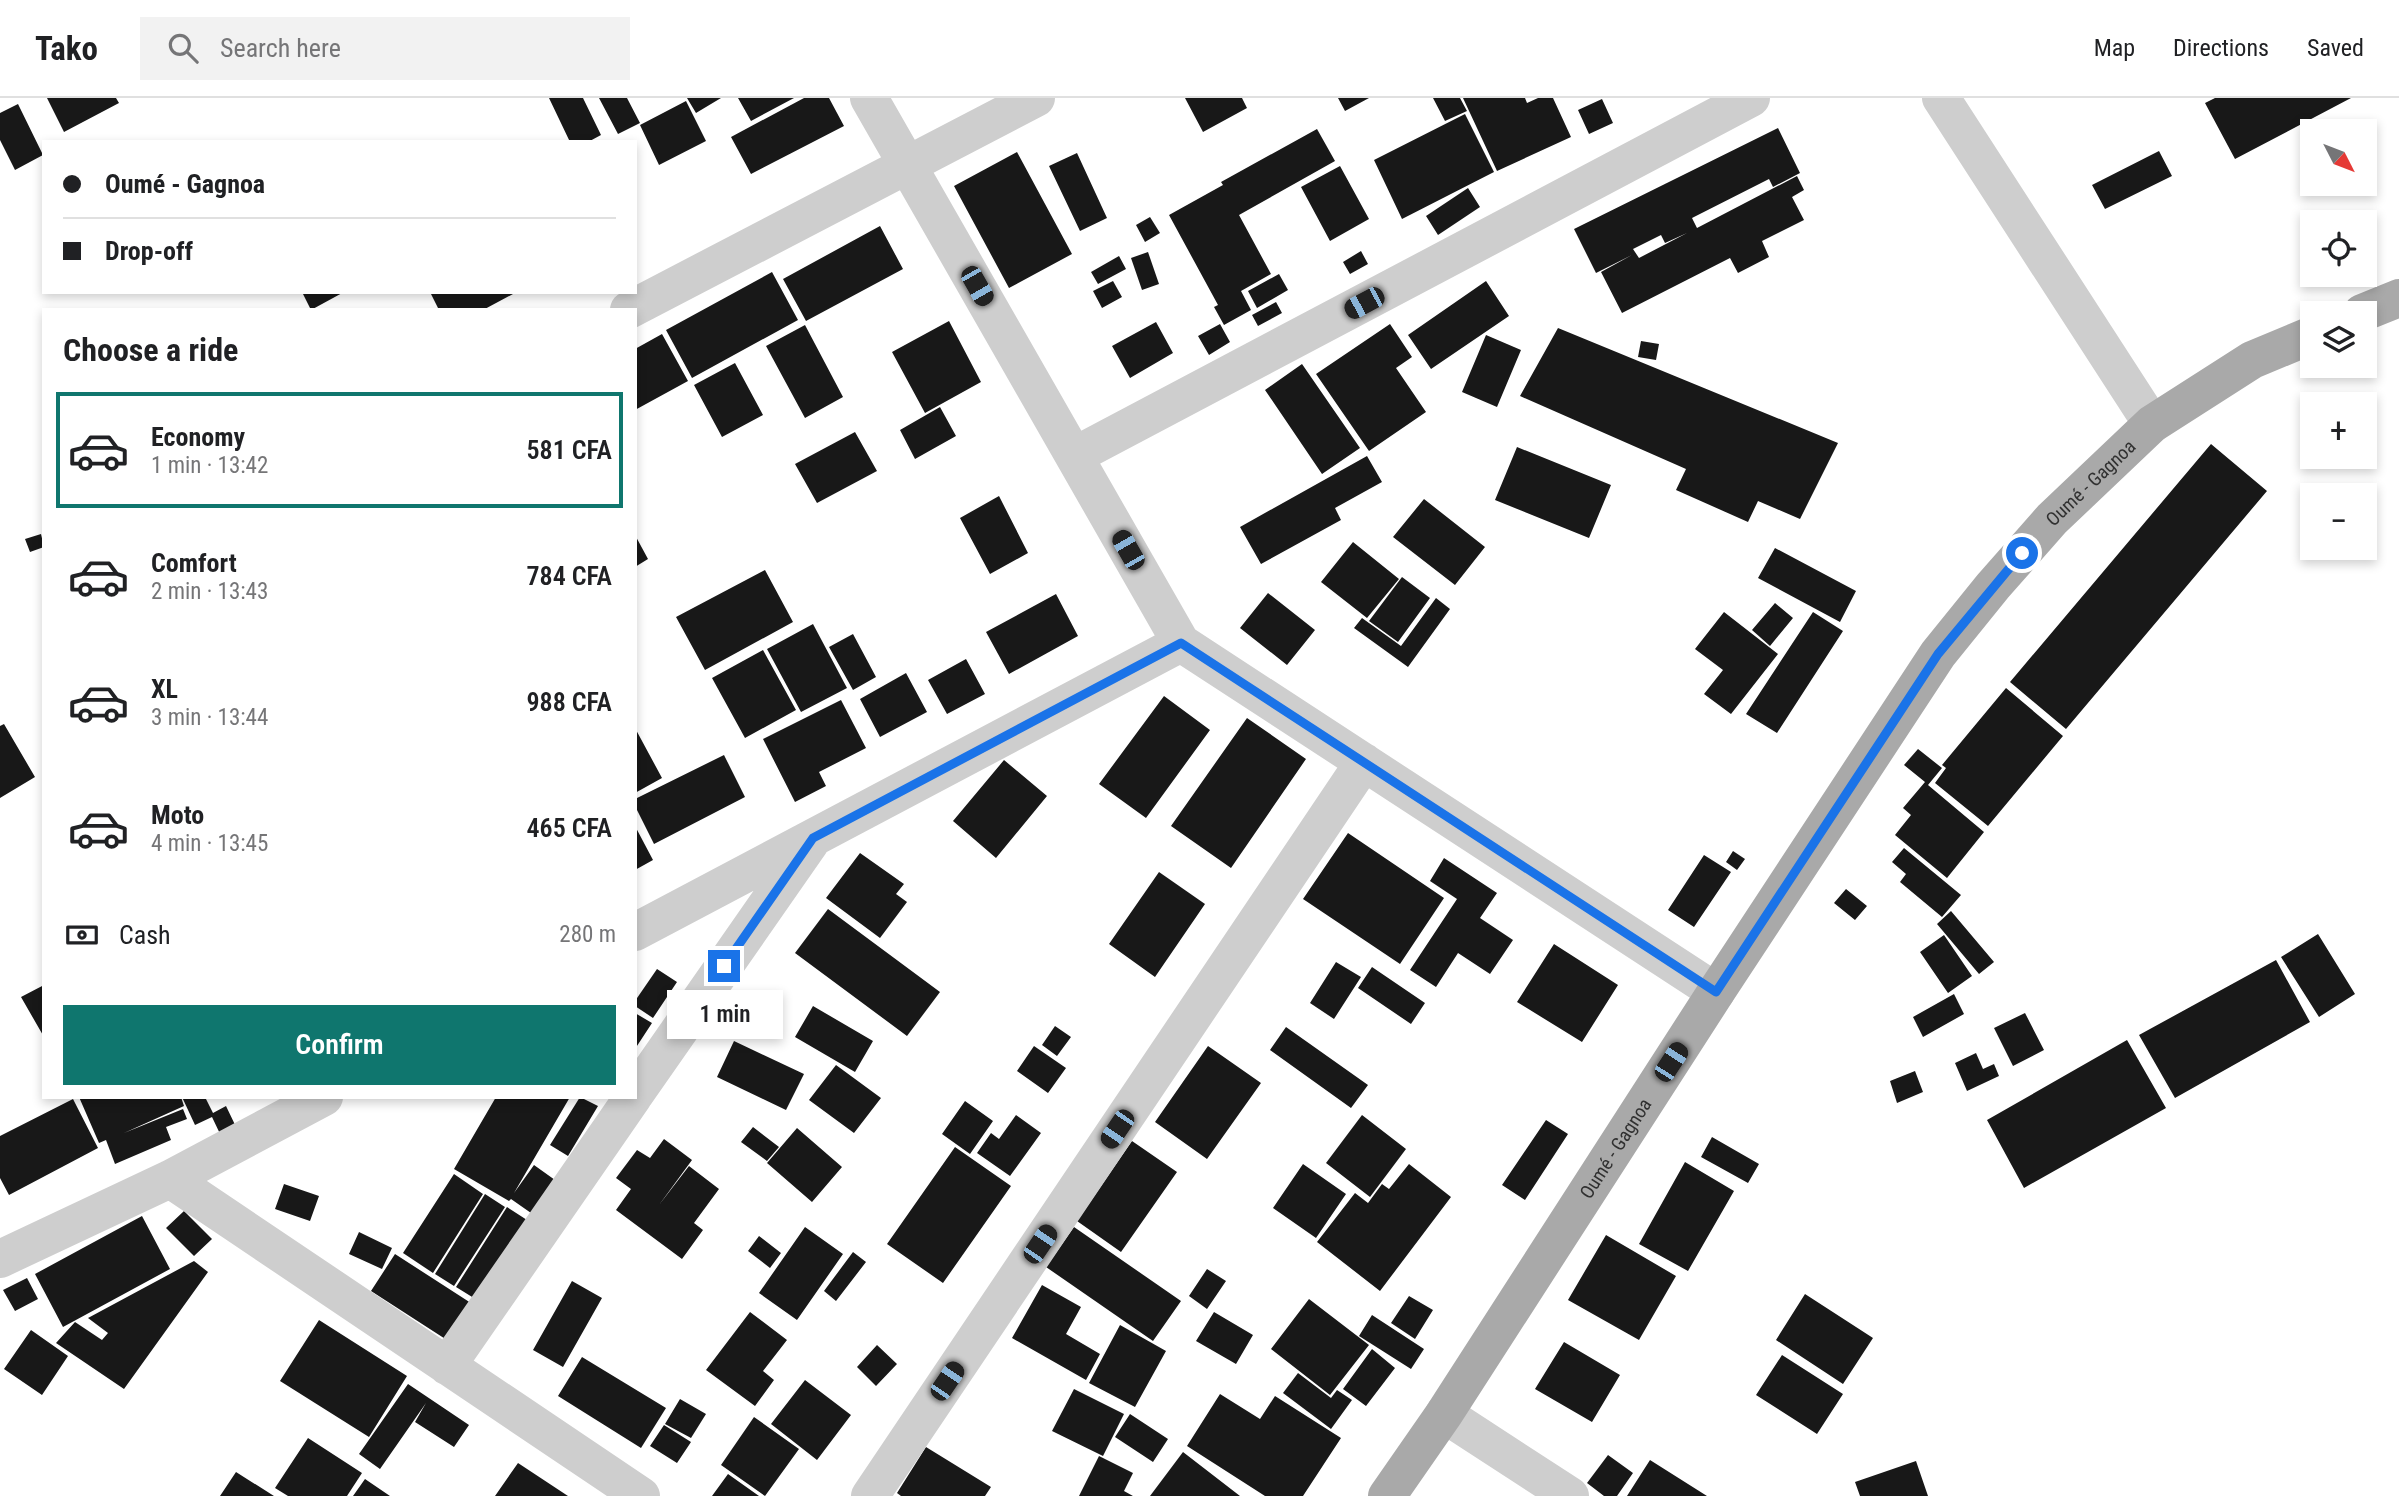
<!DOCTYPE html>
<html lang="en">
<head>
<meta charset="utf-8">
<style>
  :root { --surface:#fff; --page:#f2f2f2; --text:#202124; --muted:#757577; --line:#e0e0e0; --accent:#0f766e }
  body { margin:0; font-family:"Roboto Condensed",sans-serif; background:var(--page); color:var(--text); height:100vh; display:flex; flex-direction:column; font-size:26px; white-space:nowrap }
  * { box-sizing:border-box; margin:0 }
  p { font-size:23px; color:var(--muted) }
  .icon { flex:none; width:38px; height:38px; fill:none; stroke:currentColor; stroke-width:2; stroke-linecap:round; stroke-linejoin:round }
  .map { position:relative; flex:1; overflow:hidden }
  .panel { position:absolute; left:42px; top:210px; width:595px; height:791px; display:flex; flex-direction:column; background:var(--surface); border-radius:0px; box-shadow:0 4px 10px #0003 }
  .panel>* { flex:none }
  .top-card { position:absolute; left:42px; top:42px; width:595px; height:154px; border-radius:0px; box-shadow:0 4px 10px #0003; display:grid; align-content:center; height:154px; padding:0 21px; background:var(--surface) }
  .needle { width:46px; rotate:132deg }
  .buttons { position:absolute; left:2300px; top:21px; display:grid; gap:14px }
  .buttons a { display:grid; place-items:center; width:77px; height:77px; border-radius:0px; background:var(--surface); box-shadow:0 4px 10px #0003; font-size:35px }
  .end { position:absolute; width:32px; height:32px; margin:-16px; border:9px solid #1a73e8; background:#fff; box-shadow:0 0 0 4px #fff }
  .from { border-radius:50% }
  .bubble { position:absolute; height:49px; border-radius:0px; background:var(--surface); box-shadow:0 4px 10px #0003; font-size:23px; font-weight:600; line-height:49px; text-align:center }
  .car { position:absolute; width:21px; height:42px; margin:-21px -10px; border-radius:9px; box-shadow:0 0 5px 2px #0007; background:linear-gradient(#222 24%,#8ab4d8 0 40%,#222 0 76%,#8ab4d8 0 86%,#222 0) }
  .top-card b { display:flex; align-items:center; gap:24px; height:66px; font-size:26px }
  .top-card b+b { border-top:2px solid var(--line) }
  .top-card i { width:18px; height:18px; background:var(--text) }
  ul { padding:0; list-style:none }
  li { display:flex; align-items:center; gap:21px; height:116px; margin:0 14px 10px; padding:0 7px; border:4px solid transparent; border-radius:0px }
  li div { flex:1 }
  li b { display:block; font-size:26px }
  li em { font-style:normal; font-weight:600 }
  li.selected { border-color:var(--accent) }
  li>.icon { width:63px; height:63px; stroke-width:1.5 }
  h2 { padding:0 21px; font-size:32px; line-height:84px }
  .pay { display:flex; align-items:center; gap:18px; height:77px; padding:0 21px; font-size:26px }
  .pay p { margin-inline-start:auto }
  .button { display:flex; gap:14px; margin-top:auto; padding:14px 21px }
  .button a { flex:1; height:80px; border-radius:0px; background:var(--accent); color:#fff; font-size:28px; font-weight:600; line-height:80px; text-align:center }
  header { display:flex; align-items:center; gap:42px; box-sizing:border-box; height:98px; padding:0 35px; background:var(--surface); border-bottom:2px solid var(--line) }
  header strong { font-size:33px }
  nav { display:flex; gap:38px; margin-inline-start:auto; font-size:24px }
  .search { width:490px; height:63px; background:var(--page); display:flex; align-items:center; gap:18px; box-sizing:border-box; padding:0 24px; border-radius:0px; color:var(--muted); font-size:26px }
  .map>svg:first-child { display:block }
  .building { fill:#181818; fill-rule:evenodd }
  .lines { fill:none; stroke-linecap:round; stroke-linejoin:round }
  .minor { stroke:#cecece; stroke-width:38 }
  .major { stroke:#a9a9a9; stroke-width:38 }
  .route { stroke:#1a73e8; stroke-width:9 }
  .labels { text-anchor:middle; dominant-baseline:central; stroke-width:7; stroke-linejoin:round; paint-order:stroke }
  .street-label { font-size:19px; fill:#313131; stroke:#fff }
</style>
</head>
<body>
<header>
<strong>Tako</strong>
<div class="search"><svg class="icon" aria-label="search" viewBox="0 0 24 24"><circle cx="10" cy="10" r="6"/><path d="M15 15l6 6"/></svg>Search here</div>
<nav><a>Map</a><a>Directions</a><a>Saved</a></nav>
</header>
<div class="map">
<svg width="2399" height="1398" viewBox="0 0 2399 1398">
  <rect width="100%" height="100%" fill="#fff"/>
  <path class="building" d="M 47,0 L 116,0 L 119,5 L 64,34 Z
    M 549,0 L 583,0 L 601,37 L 588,44 L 570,44 Z
    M 599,0 L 627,0 L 640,25 L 618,36 Z
    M 687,0 L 721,0 L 696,15 Z
    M 738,0 L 794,0 L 751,23 Z
    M 804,0 L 829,0 L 844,28 L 751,76 L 731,39 Z
    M 1185,0 L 1242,0 L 1247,10 L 1203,34 Z
    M 1338,0 L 1369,0 L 1345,13 Z
    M 1433,0 L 1460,0 L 1467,13 L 1445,23 Z
    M 1463,0 L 1525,0 L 1527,5 L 1538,0 L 1553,0 L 1571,39 L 1497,73 Z
    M 2215,0 L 2351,0 L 2235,61 L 2205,5 Z
    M 1602,1 L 1613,25 L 1589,36 L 1578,12 Z
    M 686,3 L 706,43 L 659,67 L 640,27 Z
    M 18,6 L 43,57 L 15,72 L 0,42 L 0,15 Z
    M 1465,16 L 1494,74 L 1402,121 L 1374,62 Z
    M 1778,30 L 1800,75 L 1773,89 L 1769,81 L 1692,120 L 1697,130 L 1797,78 L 1804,92 L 1792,99 L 1804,122 L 1762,143 L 1769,159 L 1738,175 L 1730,160 L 1622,215 L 1601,174 L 1632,157 L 1596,175 L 1574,131 ZM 1687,135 L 1639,160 L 1633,151 L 1661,137 L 1665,145 Z
    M 1317,31 L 1335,63 L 1239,117 L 1271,176 L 1241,193 L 1251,212 L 1224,227 L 1214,209 L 1218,207 L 1169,117 L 1223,87 L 1221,84 Z
    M 2159,53 L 2172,78 L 2105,111 L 2092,87 Z
    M 1017,54 L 1072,156 L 1009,190 L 954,88 Z
    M 1077,55 L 1107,120 L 1080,133 L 1049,68 Z
    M 1340,68 L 1369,121 L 1330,143 L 1301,89 Z
    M 1468,90 L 1480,109 L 1438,137 L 1426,118 Z
    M 1150,119 L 1160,135 L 1145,144 L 1136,127 Z
    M 880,128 L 903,171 L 806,223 L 783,181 Z
    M 1361,153 L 1368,166 L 1350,176 L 1343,164 Z
    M 1148,154 L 1159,186 L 1142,192 L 1131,160 Z
    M 1119,158 L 1126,171 L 1098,186 L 1091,174 Z
    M 772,174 L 798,222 L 692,280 L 666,232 Z
    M 1279,176 L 1288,192 L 1257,210 L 1248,193 Z
    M 1113,183 L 1122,199 L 1102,210 L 1093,193 Z
    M 1486,183 L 1509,218 L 1431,271 L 1408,237 Z
    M 302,194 L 344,194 L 311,212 Z
    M 430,194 L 512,194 L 513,196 L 483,212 L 439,212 Z
    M 1276,204 L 1282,215 L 1258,228 L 1252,217 Z
    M 949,223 L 981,284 L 925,315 L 892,254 Z
    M 1156,224 L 1173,255 L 1130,280 L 1112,248 Z
    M 1220,226 L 1230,244 L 1209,257 L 1198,238 Z
    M 1390,226 L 1412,259 L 1396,270 L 1426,314 L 1369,353 L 1316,276 Z
    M 805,227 L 843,299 L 805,320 L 766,248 Z
    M 1558,230 L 1838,345 L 1800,421 L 1758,403 L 1748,424 L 1676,392 L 1686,371 L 1520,298 Z
    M 662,236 L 688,283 L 635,312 L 635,251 Z
    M 1486,237 L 1521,252 L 1497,309 L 1462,294 Z
    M 1641,243 L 1659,246 L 1656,262 L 1638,259 Z
    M 735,265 L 763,317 L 722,339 L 694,287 Z
    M 1302,266 L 1360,350 L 1322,376 L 1265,292 Z
    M 940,309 L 956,338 L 915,361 L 900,332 Z
    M 855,334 L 877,373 L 817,405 L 795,366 Z
    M 2211,346 L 2267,393 L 2066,631 L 2010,584 Z
    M 1517,349 L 1611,387 L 1589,440 L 1495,402 Z
    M 1367,358 L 1382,384 L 1335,410 L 1341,422 L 1261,466 L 1240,429 Z
    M 999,398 L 1028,455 L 990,476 L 960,420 Z
    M 1424,401 L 1485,449 L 1455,487 L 1393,439 Z
    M 41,436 L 44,449 L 30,454 L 25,441 Z
    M 635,437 L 648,461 L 635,469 Z
    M 1353,444 L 1399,481 L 1367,520 L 1321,484 Z
    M 1775,450 L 1856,493 L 1840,524 L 1758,480 Z
    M 765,472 L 793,524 L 705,572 L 676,519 Z
    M 1402,479 L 1430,500 L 1398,544 L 1369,523 Z
    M 1268,495 L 1315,532 L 1287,567 L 1240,530 Z
    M 1056,496 L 1078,538 L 1009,576 L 986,534 Z
    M 1436,500 L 1450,511 L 1408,569 L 1354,530 L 1362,520 L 1401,548 Z
    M 1775,505 L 1793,520 L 1770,548 L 1752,532 Z
    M 1724,514 L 1778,556 L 1731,616 L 1704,596 L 1723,572 L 1695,551 Z
    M 1813,514 L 1843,533 L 1777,635 L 1746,616 Z
    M 813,526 L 847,590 L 801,614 L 767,551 Z
    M 853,536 L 876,579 L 853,592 L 829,549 Z
    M 763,552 L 796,612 L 745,640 L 712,580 Z
    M 966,561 L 985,596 L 947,616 L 928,582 Z
    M 906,575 L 927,614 L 880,639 L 860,601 Z
    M 2006,590 L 2063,638 L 1988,728 L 1935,685 L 1946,670 L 1942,667 Z
    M 1164,598 L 1210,632 L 1146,720 L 1099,686 Z
    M 841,602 L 866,650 L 819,674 L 826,688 L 795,704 L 763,641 Z
    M 1247,620 L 1306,661 L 1231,770 L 1171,728 Z
    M 4,626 L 35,679 L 0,700 L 0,628 Z
    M 635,630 L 662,680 L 635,695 Z
    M 1918,651 L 1942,670 L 1928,687 L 1984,734 L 1947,780 L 1895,737 L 1911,717 L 1903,710 L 1925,684 L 1904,667 Z
    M 724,657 L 745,699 L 654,746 L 635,708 L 635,701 Z
    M 1004,662 L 1047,698 L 996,760 L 953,723 Z
    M 635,728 L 653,762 L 635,772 Z
    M 1348,735 L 1444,800 L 1400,866 L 1303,801 Z
    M 1904,750 L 1961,797 L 1942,819 L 1900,784 L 1906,776 L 1892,764 Z
    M 1733,753 L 1745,761 L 1737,772 L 1726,764 Z
    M 860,755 L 904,786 L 896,796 L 907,804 L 880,840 L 826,800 Z
    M 1704,757 L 1731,774 L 1694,829 L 1668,812 Z
    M 1444,760 L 1497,795 L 1480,820 L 1513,842 L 1490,876 L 1458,855 L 1436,889 L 1410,872 L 1457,801 L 1430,783 Z
    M 1159,774 L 1205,806 L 1155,879 L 1109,846 Z
    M 1846,791 L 1867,808 L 1855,822 L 1834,805 Z
    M 828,811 L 940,894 L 907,938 L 795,855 Z
    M 1951,813 L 1994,864 L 1979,876 L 1937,826 Z
    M 2318,836 L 2355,896 L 2319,919 L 2281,859 Z
    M 1944,837 L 1972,878 L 1948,895 L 1920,854 Z
    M 1554,846 L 1618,887 L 1582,944 L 1517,904 Z
    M 2276,862 L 2310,924 L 2175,1000 L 2139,937 Z
    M 1336,864 L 1361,879 L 1334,921 L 1310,905 Z
    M 1372,869 L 1425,905 L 1411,926 L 1358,890 Z
    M 657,871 L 677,884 L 653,920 L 635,908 L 635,903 Z
    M 44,887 L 44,939 L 21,899 Z
    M 1954,896 L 1964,916 L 1923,939 L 1913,919 Z
    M 813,908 L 873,943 L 855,974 L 795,939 Z
    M 635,915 L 652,925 L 635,951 Z
    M 2025,915 L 2044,952 L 2013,968 L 1994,930 Z
    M 1055,928 L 1071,939 L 1057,958 L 1042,947 Z
    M 1286,929 L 1368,987 L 1351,1010 L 1270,952 Z
    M 2127,942 L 2166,1010 L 2024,1090 L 1987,1022 Z
    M 734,943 L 804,976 L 786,1012 L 717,979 Z
    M 1034,948 L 1066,970 L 1048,995 L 1017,973 Z
    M 1208,948 L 1261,985 L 1207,1061 L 1155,1024 Z
    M 1976,955 L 1983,971 L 1994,966 L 1999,978 L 1967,993 L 1955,965 Z
    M 836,967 L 881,1000 L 854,1035 L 809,1002 Z
    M 1915,973 L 1923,994 L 1897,1005 L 1890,983 Z
    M 79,999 L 181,999 L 184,1008 L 124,1035 L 183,1011 L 187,1021 L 166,1029 L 171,1042 L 115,1066 L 106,1042 L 99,1045 Z
    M 182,999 L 205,999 L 213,1015 L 226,1008 L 238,1033 L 222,1040 L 212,1019 L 195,1027 Z
    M 496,999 L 570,999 L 514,1095 L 534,1067 L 555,1082 L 531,1115 L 511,1101 L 509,1103 L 454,1071 Z
    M 580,999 L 598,1008 L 568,1058 L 550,1047 Z
    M 73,1001 L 98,1050 L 9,1097 L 0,1080 L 0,1038 Z
    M 965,1003 L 993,1023 L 970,1056 L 942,1036 Z
    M 1016,1017 L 1041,1035 L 1010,1078 L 977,1055 L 991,1035 L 999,1041 Z
    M 1362,1017 L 1406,1051 L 1370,1099 L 1326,1065 Z
    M 1546,1022 L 1568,1036 L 1525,1102 L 1502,1087 Z
    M 753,1029 L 779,1049 L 767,1063 L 741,1044 Z
    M 797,1030 L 842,1069 L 812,1104 L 767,1065 Z
    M 1712,1039 L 1759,1066 L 1748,1085 L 1701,1059 Z
    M 664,1041 L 692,1062 L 659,1107 L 689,1068 L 719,1091 L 694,1125 L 703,1132 L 682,1161 L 616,1112 L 631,1091 L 616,1080 L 637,1052 L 650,1060 Z
    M 1132,1043 L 1177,1074 L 1121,1154 L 1077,1123 Z
    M 955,1049 L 1011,1088 L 943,1185 L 887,1146 Z
    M 1685,1064 L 1734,1093 L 1688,1173 L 1639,1146 Z
    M 1303,1066 L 1346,1096 L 1316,1140 L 1273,1110 Z
    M 1409,1066 L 1451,1099 L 1380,1193 L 1317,1144 L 1355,1095 L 1368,1105 L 1382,1086 L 1389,1091 Z
    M 454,1076 L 483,1096 L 433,1175 L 403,1155 Z
    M 284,1086 L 319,1098 L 310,1123 L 275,1111 Z
    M 485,1096 L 505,1109 L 454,1188 L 435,1176 Z
    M 507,1109 L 527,1122 L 477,1202 L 456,1189 Z
    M 184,1113 L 212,1141 L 194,1158 L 166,1130 Z
    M 142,1118 L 170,1171 L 63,1229 L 35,1176 Z
    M 805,1129 L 843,1156 L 797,1222 L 759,1195 Z
    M 1074,1129 L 1181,1203 L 1153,1243 L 1046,1169 Z
    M 359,1134 L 392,1150 L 382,1171 L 349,1156 Z
    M 1606,1137 L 1676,1178 L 1639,1242 L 1568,1202 Z
    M 759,1138 L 781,1155 L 770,1170 L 748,1153 Z
    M 853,1154 L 866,1164 L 836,1203 L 824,1193 Z
    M 395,1156 L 474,1207 L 450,1244 L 371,1193 Z
    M 194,1163 L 208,1174 L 124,1291 L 56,1245 L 75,1224 L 102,1242 L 108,1235 L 88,1220 Z
    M 1207,1171 L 1226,1183 L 1207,1211 L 1189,1198 Z
    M 27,1180 L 38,1201 L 15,1213 L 3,1192 Z
    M 572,1183 L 602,1200 L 563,1269 L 533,1252 Z
    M 1042,1187 L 1081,1209 L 1066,1236 L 1100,1256 L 1086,1282 L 1012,1240 Z
    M 1805,1196 L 1873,1240 L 1843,1286 L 1776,1242 Z
    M 1409,1198 L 1433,1212 L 1415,1241 L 1391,1225 Z
    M 1309,1201 L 1369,1247 L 1330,1297 L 1271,1251 Z
    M 750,1214 L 787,1242 L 763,1273 L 774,1282 L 755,1308 L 706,1272 Z
    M 1214,1214 L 1253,1237 L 1236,1266 L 1196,1243 Z
    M 1372,1217 L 1424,1251 L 1411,1271 L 1359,1238 Z
    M 319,1222 L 407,1278 L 369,1339 L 280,1283 Z
    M 1120,1227 L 1166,1253 L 1135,1309 L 1089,1285 Z
    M 31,1232 L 68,1258 L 42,1297 L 4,1271 Z
    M 1564,1244 L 1620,1277 L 1592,1324 L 1535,1291 Z
    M 877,1247 L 897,1266 L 876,1288 L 857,1269 Z
    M 1372,1251 L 1395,1270 L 1366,1308 L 1343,1291 Z
    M 1782,1257 L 1843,1296 L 1817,1336 L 1756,1297 Z
    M 582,1259 L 666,1310 L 641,1350 L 558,1298 Z
    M 1298,1275 L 1331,1300 L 1337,1292 L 1352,1302 L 1331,1331 L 1283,1295 Z
    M 805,1282 L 851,1317 L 817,1362 L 771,1326 Z
    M 408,1286 L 469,1327 L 454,1349 L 415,1324 L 426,1305 L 380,1371 L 359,1356 Z
    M 1074,1291 L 1124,1316 L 1103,1358 L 1052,1333 Z
    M 1220,1296 L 1260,1321 L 1275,1298 L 1341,1340 L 1303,1398 L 1265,1398 L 1187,1348 Z
    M 680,1301 L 706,1316 L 691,1340 L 665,1326 Z
    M 1130,1316 L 1168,1341 L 1153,1364 L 1115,1339 Z
    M 754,1319 L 799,1351 L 765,1398 L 721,1367 Z
    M 664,1327 L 691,1344 L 677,1365 L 650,1348 Z
    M 308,1340 L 362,1375 L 347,1398 L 288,1398 L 275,1390 Z
    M 926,1349 L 991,1389 L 985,1398 L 901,1398 L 897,1395 Z
    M 1183,1354 L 1240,1398 L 1150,1398 Z
    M 1608,1357 L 1633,1375 L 1617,1398 L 1604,1398 L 1587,1385 Z
    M 1099,1358 L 1133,1375 L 1124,1393 L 1133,1398 L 1079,1398 Z
    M 1650,1362 L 1707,1398 L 1627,1398 Z
    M 1916,1363 L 1928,1398 L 1860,1398 L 1855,1384 Z
    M 518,1365 L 568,1398 L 495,1398 Z
    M 236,1374 L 274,1398 L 220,1398 Z
    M 728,1376 L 759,1398 L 712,1398 Z
    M 365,1381 L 390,1398 L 353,1398 Z"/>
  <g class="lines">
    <path class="minor" d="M 869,0 L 1181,545 L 1716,894
      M 1941,0 L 2152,326
      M 629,212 L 1036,0
      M 1074,358 L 1751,0
      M 635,834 L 1181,545
      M 635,996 L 810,745
      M 170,1081 L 641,1398
      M 0,1161 L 170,1081 L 324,999
      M 447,1268 L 633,999
      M 1444,1316 L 1570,1398
      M 870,1398 L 1364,664"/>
    <g class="major">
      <path d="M 2362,215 L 2399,200"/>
      <path id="s1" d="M 1387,1398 L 1444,1316 L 1716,894 L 1938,556 L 1993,488 L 2052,421 L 2152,326 L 2252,262 L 2312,237"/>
    </g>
  </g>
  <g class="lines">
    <path class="route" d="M 724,868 L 813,740 L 1181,545 L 1716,894 L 1938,556 L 2022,455"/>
  </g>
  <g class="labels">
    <g class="street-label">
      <text stroke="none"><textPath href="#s1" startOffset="1236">Oumé - Gagnoa</textPath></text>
      <text stroke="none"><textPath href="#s1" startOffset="416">Oumé - Gagnoa</textPath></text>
    </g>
  </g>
</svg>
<div class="buttons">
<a><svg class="needle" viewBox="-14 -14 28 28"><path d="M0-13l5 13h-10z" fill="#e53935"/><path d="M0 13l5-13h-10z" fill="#757577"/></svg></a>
<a><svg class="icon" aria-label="locate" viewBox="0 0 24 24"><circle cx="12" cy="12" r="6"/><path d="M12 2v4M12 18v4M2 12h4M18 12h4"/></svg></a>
<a><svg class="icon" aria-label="layers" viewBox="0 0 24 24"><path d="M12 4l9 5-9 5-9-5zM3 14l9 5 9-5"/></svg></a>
<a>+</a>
<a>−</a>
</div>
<i class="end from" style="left:2022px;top:455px"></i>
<i class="end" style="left:724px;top:868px"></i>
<div class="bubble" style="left:667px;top:892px;width:116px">1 min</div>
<i class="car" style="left:977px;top:188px;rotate:150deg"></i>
<i class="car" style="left:1364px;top:205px;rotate:242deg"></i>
<i class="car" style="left:1128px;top:452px;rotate:330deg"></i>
<i class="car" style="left:1671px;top:964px;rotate:33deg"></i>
<i class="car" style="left:1117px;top:1031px;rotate:214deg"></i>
<i class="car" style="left:1040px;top:1146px;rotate:34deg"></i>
<i class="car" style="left:947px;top:1283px;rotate:34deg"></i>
<div class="top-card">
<b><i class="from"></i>Oumé - Gagnoa</b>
<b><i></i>Drop-off</b>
</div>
<section class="panel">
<h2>Choose a ride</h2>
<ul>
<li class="selected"><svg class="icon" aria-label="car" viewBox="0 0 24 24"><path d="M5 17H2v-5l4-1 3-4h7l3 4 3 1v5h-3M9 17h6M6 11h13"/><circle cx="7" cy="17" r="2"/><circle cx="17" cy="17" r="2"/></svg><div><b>Economy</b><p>1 min · 13:42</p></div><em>581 CFA</em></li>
<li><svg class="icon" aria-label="car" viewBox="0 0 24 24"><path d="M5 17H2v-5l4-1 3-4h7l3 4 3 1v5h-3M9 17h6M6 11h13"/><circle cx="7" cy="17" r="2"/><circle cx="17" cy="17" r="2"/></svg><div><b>Comfort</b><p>2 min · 13:43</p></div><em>784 CFA</em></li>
<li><svg class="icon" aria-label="car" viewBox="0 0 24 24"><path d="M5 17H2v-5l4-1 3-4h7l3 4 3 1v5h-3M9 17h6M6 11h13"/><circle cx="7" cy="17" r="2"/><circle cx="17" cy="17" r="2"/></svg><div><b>XL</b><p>3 min · 13:44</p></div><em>988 CFA</em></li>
<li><svg class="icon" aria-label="car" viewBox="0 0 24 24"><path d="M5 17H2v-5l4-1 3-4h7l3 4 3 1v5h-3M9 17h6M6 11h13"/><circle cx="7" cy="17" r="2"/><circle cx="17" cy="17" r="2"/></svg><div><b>Moto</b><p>4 min · 13:45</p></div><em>465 CFA</em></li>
</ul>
<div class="pay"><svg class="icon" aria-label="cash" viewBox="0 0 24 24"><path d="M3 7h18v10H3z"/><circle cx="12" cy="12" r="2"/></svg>Cash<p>280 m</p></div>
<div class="button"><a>Confirm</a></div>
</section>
</div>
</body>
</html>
